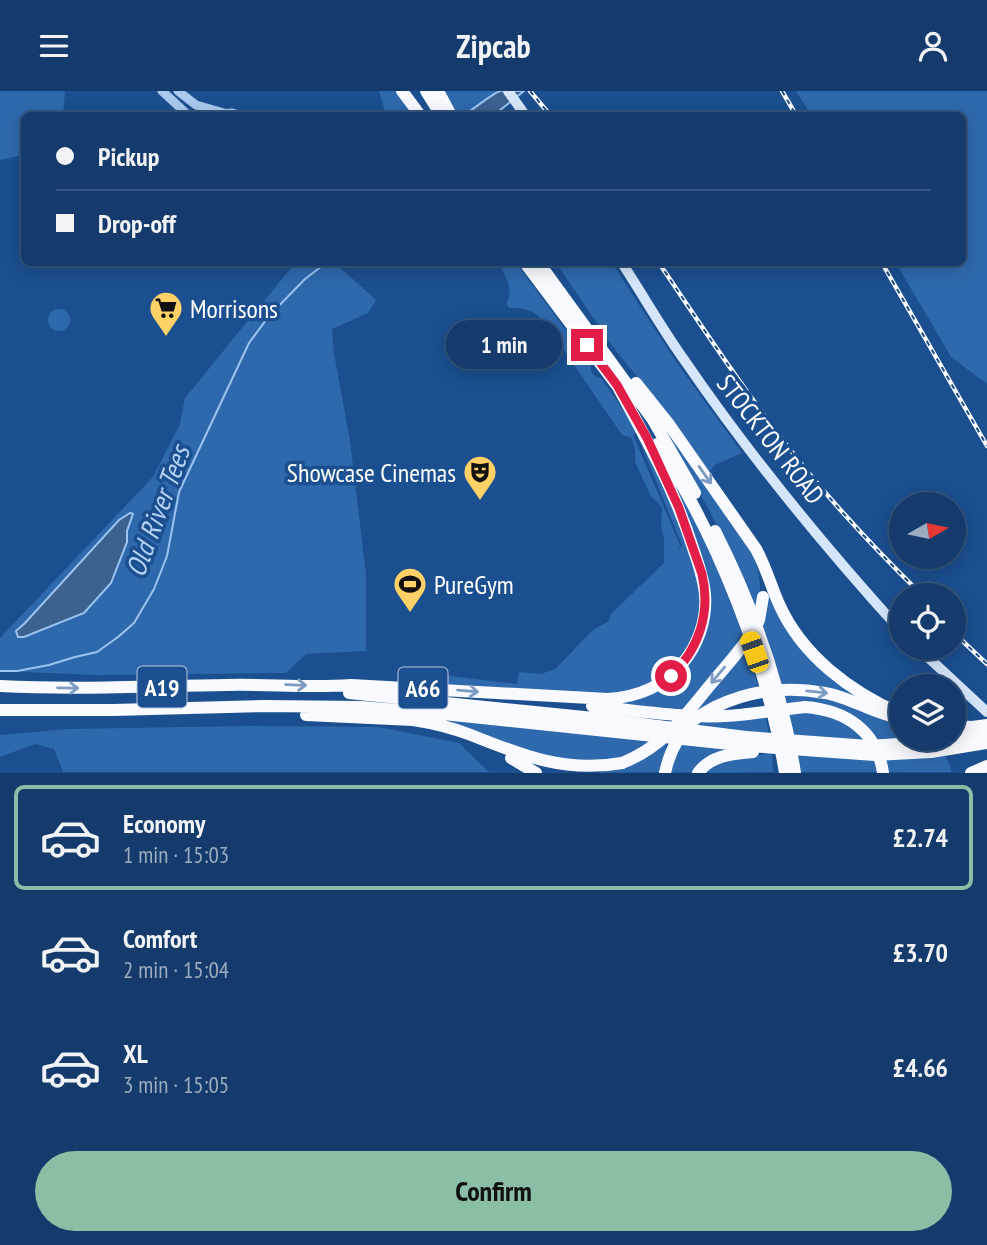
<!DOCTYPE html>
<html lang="en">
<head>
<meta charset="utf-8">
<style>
  :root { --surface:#143b6b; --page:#1d4271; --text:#f1f3f6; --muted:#9dadc1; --line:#33557e; --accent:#8abfa5 }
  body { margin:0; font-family:"PT Sans Narrow",sans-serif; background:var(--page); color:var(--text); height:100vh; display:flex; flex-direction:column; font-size:26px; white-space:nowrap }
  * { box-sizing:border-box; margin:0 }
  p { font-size:23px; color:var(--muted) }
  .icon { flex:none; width:38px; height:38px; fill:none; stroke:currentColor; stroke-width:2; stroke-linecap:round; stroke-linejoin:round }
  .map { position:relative; height:682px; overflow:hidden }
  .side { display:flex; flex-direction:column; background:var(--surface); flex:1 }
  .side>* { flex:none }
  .hud { position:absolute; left:21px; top:21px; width:945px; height:154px; border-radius:10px; box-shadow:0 4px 18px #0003,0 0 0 2px var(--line); display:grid; align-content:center; height:154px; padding:0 35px; background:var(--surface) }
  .needle { width:46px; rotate:81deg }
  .controls { position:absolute; left:889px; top:401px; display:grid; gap:14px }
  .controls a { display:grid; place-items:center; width:77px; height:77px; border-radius:50%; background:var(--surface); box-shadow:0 4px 18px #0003,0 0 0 2px var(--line); font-size:35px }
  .end { position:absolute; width:32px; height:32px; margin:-16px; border:9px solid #e11d48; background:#fff; box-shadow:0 0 0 4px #fff }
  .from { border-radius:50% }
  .bubble { position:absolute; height:49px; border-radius:24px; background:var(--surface); box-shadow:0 4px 18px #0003,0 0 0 2px var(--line); font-size:23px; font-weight:800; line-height:49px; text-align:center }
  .car { position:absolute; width:21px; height:42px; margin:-21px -10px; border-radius:9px; box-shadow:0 0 5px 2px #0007; background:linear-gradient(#f5c518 24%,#345 0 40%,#f5c518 0 76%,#345 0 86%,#f5c518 0) }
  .hud b { display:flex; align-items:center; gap:24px; height:66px; font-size:26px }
  .hud b+b { border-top:2px solid var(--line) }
  .hud i { width:18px; height:18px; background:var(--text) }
  ul { padding:12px 0 0; list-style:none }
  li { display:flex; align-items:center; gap:21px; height:105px; margin:0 14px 10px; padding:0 21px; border:4px solid transparent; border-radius:10px }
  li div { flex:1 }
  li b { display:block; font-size:26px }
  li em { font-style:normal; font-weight:800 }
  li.current { border-color:var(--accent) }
  li>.icon { width:63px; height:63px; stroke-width:1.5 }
  .button { display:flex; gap:14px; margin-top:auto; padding:14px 35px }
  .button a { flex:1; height:80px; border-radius:42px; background:var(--accent); color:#111; font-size:28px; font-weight:800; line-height:80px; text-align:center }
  header { display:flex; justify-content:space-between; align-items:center; height:91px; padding:0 35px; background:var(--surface); font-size:32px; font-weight:800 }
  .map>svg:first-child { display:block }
  .green { fill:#2e69ad }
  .water { fill:#3c6290; stroke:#9cc4f0; stroke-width:2 }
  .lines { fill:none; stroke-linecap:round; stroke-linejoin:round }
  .stream { stroke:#9cc4f0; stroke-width:2 }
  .tertiary { stroke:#a9c9ee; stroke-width:9 }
  .secondary { stroke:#d6e6fa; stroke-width:10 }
  .trunk { stroke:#f8faff; stroke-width:12 }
  .rail-casing { stroke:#fff; stroke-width:4.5 }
  .rail { stroke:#1b4f8f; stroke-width:2; stroke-dasharray:5; stroke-linecap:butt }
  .trunk-bridge { stroke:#f8faff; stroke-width:12 }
  .oneway { stroke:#7e9cc1 }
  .route { stroke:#e11d48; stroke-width:9 }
  .labels { text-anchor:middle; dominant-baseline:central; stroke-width:7; stroke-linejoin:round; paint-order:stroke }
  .shield { fill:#1b4f8f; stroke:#bbcadd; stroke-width:2 }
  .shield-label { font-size:24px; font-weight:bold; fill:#fff }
  .poi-label { font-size:26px; fill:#fff; stroke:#1b4f8f; text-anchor:start }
  .street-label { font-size:26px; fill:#fff; stroke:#1b4f8f }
  .water-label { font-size:28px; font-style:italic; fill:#b5d3f5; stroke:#1b4f8f }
</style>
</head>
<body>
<header><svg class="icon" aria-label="menu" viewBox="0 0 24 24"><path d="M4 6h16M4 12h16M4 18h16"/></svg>Zipcab<svg class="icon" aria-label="person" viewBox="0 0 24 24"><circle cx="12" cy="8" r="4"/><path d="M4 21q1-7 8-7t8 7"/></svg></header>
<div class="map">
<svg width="987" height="682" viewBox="0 0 987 682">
  <rect width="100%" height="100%" fill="#1b4f8f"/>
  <path class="green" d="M 0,0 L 65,0 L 63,24 L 24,24 L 24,64 L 0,69 Z
    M 379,0 L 396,0 L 414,24 L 386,24 Z
    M 444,0 L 496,0 C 488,10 471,24 458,24 Z
    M 796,0 L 987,0 L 987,293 L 951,266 L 896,172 L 962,172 L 962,24 L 811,24 Z
    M 295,172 L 335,172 L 376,209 L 368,222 L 332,238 L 334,262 L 350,350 L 366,483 L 366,560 L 306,563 L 286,582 L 97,584 L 0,580 L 0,547 L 153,386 L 180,333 L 185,307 Z
    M 498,172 L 516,172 L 586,266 L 591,276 L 591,280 L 596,286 L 601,287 L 638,340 L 633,344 L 680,454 L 677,459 L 682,454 L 638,346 L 641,344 L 671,409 L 699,493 L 701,516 L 697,539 L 675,575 L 653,594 L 616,605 L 434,592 L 435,583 L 517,593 L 519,581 L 541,583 L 555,578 L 593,539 L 609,530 L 611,523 L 664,472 L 664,447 L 661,435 L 662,418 L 660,414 L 651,405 L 635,371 L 635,357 L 631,346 L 622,344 L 544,230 C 533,219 525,217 509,217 L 506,212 C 515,200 505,183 498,172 Z
    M 556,172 L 612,172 L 677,272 L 742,362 L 715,374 L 709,382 L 652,304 L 616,260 Z
    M48 229a11 11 0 1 1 22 0a11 11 0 1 1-22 0Z
    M 665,336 L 754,466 C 761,486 762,504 757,524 L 733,467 L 708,417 L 662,338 Z
    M 666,375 L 712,462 L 744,548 L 682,620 L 617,612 L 674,588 L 708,520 Z
    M 766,489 L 788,536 L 875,612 L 780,594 L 760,533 L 765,521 L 768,502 Z
    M 747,556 L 758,596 L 740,600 L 695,622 L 691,621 Z
    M 783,603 L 822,605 L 901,631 L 901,648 L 878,649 C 842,618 836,608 786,613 Z
    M 817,621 L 850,632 L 867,650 L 792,645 L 787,623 Z
    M 765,624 L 769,643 L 696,635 L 707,628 Z
    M 444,628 L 651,650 L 638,659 L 606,673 L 527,664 Z
    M 245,635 L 379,636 L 459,652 L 489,681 L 63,681 L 54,658 L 35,653 L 0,666 L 0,644 L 67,638 Z
    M 660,653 L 667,653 L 661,681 L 597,682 L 610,679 Z
    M 680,653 L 727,658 L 694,681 L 670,682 Z
    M 772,663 L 773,681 L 704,682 L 711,674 L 753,664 Z
    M 945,663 L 952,681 L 888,681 L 886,668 Z
    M 797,665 L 877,668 L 880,681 L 800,681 Z"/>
  <path class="water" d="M 500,0 L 524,0 L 494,24 L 464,24 C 474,18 493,2 500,0 Z
    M 130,422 L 133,423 L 127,440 L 127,451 L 111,492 L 84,522 L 24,546 L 18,546 L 16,540 L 25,532 L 119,429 Z"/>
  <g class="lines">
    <path class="stream" d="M 0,580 L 17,580 L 49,574 L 75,566 L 97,561 L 118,546 L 134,532 L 154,498 L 167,465 L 179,401 L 249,252 L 269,225 L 305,188 L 326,172"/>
    <path class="tertiary" d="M 162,0 L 188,24
      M 178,0 L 196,14 L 224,22
      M 222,23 L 232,22 L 240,24"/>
    <path class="secondary" d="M 508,0 L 525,24
      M 622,172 C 643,204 662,238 685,270 C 750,365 824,455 901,540
      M 917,556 L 987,621"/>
    <path class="trunk" d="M 402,0 L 420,24
      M 426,0 L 441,24
      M 438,0 L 451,24
      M 525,172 L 621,300
      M 539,172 L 653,329 L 695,402
      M 636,292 L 668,332 L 756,458 C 766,476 771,495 779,513 C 802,565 851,601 901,623
      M 657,353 C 718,446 767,572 785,682
      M 715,440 C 753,515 782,598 795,682
      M 0,595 C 76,599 151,595 227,594 C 268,593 309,597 351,594 L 608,608 C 637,606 663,596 682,573 C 698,554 707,529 705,504 C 704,488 698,472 693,457 C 675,400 646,347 617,294
      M 349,602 L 594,627 L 746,646
      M 592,615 C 643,620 697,630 748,623
      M 805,616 C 845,619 877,639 883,682
      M 0,619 L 113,619 L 264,615 L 362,616 L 453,624 L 749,655
      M 306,624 L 413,629 C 433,632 453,637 471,644 C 523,665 566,682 622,672
      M 954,635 L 972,636 L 987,634
      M 511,667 L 536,682
      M 698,682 C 711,664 732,663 753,661
      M 971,682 L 987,675"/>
    <defs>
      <path id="rail" d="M 530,0 L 550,24
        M 782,0 L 796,24
        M 659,172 C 699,231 738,291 782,348 C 824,404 872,455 922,504
        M 882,172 L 987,355
        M 954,542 L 987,573"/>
    </defs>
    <use href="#rail" class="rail-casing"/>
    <use href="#rail" class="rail"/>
    <path class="trunk-bridge" d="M 748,623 L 805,616
      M 746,646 L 869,655 L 942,650 L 987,643
      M 749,655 L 875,664 L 931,661 L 987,652
      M 622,672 C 663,656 684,626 711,593 C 725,577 739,560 752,543 L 759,529 L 763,506
      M 665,682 C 669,663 678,644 693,630 C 699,624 708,620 715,616 C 750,599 787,595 825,602 C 851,606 875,624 901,627"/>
  </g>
  <defs><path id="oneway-shaft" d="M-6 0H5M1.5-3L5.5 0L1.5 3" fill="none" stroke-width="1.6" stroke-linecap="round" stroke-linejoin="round" transform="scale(1.75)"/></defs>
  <g class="oneway">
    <use href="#oneway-shaft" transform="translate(705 384) rotate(55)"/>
    <use href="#oneway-shaft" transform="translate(718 584) rotate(130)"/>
    <use href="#oneway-shaft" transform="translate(296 594) rotate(2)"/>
    <use href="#oneway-shaft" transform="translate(68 597) rotate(1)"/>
    <use href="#oneway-shaft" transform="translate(468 600) rotate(5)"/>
    <use href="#oneway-shaft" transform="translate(817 601) rotate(6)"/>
  </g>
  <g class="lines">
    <path class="route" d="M 587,254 L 617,294 L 647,347 L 679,417 L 702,483 C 711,522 699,558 671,585"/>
  </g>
  <defs>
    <symbol id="supermarket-pin" viewBox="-11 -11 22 30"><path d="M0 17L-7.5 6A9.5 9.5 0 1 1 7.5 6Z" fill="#ffd166" stroke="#1b4f8f"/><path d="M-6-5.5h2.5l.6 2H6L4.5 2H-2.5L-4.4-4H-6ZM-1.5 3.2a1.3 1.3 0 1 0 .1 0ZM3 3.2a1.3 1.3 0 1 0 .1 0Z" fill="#111"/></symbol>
    <symbol id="theatre-pin" viewBox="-11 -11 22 30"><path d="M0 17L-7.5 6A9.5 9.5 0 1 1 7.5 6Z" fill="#ffd166" stroke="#1b4f8f"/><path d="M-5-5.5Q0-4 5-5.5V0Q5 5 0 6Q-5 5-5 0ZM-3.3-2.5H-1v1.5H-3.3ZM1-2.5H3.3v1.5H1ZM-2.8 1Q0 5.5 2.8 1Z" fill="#111"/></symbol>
    <symbol id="stadium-pin" viewBox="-11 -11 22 30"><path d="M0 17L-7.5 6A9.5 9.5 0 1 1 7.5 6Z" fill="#ffd166" stroke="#1b4f8f"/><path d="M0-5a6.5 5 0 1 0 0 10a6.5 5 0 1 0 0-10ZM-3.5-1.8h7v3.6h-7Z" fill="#111"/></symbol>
  </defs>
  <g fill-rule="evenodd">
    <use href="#supermarket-pin" x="147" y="198" width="38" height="52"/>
    <use href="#theatre-pin" x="461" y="362" width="38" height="52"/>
    <use href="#stadium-pin" x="391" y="474" width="38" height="52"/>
  </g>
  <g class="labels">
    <g class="shield">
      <rect x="137.5" y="575.5" width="49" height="41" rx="5"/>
      <rect x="398.5" y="576.5" width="49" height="41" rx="5"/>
    </g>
    <g class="shield-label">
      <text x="162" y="596">A19</text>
      <text x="423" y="597">A66</text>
    </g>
    <g class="poi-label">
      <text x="190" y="217">Morrisons</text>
      <text x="456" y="381" text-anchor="end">Showcase Cinemas</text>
      <text x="434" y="493">PureGym</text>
    </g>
    <g class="street-label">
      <text transform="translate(771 348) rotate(52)">STOCKTON ROAD</text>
    </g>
    <g class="water-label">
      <text transform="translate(157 420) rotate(-70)">Old River Tees</text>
    </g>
  </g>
</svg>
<div class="controls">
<a><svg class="needle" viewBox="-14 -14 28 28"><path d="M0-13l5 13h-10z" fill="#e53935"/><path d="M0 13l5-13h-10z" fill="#9dadc1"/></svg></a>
<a><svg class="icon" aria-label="locate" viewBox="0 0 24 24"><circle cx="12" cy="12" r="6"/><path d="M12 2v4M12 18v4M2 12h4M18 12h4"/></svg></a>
<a><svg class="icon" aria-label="layers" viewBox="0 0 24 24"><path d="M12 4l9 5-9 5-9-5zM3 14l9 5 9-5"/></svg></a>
</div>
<i class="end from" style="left:671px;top:585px"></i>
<i class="end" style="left:587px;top:254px"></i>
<div class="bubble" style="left:446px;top:229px;width:116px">1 min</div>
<i class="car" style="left:754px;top:561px;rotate:341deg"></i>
<div class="hud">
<b><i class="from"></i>Pickup</b>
<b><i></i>Drop-off</b>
</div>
</div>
<section class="side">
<ul>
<li class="current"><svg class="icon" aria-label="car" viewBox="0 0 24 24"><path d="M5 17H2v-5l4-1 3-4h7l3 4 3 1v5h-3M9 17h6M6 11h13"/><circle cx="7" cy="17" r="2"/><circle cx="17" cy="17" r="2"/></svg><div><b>Economy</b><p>1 min · 15:03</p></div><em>£2.74</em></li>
<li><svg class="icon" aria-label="car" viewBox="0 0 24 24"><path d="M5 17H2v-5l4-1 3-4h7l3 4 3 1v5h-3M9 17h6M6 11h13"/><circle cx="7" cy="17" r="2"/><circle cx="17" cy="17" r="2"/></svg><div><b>Comfort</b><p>2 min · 15:04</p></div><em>£3.70</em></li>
<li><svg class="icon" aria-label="car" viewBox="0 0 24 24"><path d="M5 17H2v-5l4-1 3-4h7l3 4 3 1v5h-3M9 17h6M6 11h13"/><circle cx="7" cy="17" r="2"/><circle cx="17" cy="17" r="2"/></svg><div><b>XL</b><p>3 min · 15:05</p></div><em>£4.66</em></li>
</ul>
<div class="button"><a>Confirm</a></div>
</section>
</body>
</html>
